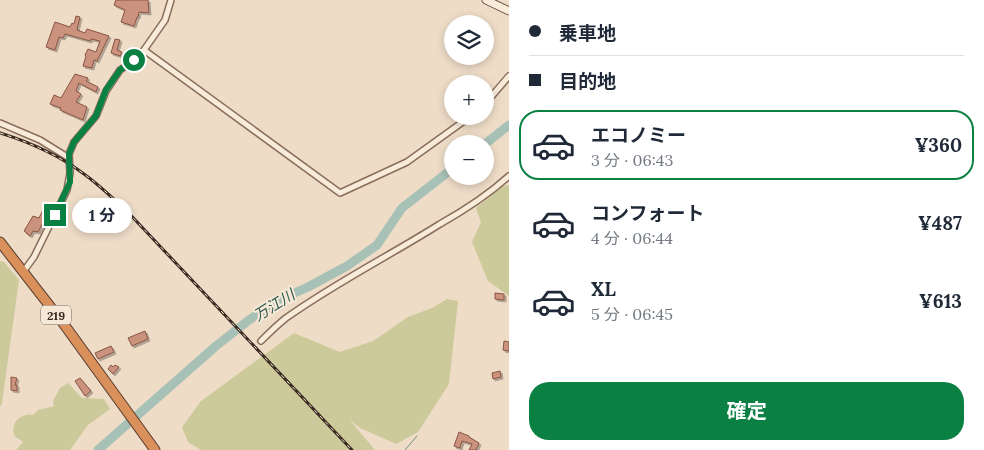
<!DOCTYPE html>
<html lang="ja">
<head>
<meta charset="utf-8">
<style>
  :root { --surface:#fff; --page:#f6f6f7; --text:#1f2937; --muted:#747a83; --line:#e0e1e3; --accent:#0b8043 }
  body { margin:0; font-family:Lora,"Noto Sans JP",serif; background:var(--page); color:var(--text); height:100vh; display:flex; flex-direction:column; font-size:19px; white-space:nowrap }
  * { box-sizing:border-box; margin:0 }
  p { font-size:16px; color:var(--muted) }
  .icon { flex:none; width:28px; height:28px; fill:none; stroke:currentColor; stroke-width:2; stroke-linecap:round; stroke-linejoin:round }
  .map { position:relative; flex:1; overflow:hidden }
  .panel { display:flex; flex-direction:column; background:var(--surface); width:475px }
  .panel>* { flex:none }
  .hud { display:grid; align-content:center; height:110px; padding:0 20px; background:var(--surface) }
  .tools { position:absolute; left:444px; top:15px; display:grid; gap:10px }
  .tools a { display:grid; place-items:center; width:50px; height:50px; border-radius:50%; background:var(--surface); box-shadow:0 2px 8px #0003; font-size:25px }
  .end { position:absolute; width:22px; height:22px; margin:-11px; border:6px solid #0b8043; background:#fff; box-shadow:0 0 0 2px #fff }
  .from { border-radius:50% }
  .bubble { position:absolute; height:35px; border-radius:18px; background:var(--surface); box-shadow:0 2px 8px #0003; font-size:16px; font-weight:700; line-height:35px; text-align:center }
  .hud b { display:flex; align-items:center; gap:18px; height:48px; font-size:19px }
  .hud b+b { border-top:1px solid var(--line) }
  .hud i { width:12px; height:12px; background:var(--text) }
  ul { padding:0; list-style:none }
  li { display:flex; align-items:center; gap:15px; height:70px; margin:0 10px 8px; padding:0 10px; border:2px solid transparent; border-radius:20px }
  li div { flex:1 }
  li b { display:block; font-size:19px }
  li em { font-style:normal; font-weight:700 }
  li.on { border-color:var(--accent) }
  li>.icon { width:45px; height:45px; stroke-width:1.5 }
  .primary-button { display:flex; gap:10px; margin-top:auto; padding:10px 20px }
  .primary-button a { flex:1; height:58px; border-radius:20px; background:var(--accent); color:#fff; font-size:20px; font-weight:700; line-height:58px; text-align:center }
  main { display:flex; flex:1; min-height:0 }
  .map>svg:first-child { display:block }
  .green { fill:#ccca9b }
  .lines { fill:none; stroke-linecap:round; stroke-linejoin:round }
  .stream { stroke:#6e9083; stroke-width:1 }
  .river { stroke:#a8c1b6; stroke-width:9 }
  .building { fill:#cb937e; stroke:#885443; filter:url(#shadow) }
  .street-casing { stroke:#896e5c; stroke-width:8 }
  .secondary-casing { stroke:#6b4f40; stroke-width:9 }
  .highway-casing { stroke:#573d30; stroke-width:11 }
  .street { stroke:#f8ebda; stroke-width:5 }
  .secondary { stroke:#f8ebda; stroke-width:7 }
  .highway { stroke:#da905a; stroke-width:9 }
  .rail-casing { stroke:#3a2920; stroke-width:3 }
  .rail { stroke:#f5e8d6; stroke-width:1; stroke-dasharray:4; stroke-linecap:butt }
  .route { stroke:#0b8043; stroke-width:6 }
  .labels { text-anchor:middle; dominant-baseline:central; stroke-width:4; stroke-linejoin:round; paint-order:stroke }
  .shield { fill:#f5e8d6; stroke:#726257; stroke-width:1 }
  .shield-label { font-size:12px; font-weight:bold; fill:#3a2920 }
  .water-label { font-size:15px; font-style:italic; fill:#305950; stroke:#f5e8d6 }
</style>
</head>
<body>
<main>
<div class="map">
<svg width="509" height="450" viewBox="0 0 509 450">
  <defs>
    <filter id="shadow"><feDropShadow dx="2" dy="2" stdDeviation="0" flood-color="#0004"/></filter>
  </defs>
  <rect width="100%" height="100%" fill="#eedcc7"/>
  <path class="green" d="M 509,185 L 509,296 L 488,281 L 472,242 L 481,222 L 476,208 L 503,186 Z
    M 0,261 L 4,262 L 19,280 L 2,403 L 0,407 Z
    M 447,299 L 458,301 L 449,384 L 418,432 L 396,444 L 360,428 L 349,419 L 375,450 L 201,450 L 188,442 L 182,427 L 201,401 L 294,333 L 340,352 L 373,341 L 408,317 L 432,308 Z
    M 68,383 L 82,398 L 104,399 L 110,409 L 88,425 L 70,450 L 16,450 L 23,442 C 20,439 15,438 14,434 C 10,422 23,412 33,415 L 38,410 L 54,406 L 53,401 L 60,388 Z"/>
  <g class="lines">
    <path class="stream" d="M 405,450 L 417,436"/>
    <path class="river" d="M 485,144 L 509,125
      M 98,450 L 216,346 L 249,320 L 281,299 L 308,287 L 347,266 L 377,245 L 402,208 L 452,169"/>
  </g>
  <path class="building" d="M 116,0 L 148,0 L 149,13 L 139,12 L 138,17 L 137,17 L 134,26 L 121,22 L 125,10 L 114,5 Z
    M 76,16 L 80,17 L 77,30 L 85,33 L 87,29 L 109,36 L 97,61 L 94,60 L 92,68 L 83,66 L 86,56 L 85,55 L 88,49 L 96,52 L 100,41 L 91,39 L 90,41 L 65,34 L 63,38 L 59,37 L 55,50 L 46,47 L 55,22 L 70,27 L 72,23 L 74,24 Z
    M 115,39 L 120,40 L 117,50 L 122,52 L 120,56 L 111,53 Z
    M 75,74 L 88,78 L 86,81 L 98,87 L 96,92 L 79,83 L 76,91 L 81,94 L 76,102 L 87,107 L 83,120 L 60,110 L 61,108 L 50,104 L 54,95 L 61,98 Z
    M 43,210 L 48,213 L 38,232 L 33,231 L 30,236 L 26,233 L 26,232 L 24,231 L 33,216 L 39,218 Z
    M 495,293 L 504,294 L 504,300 L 495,299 Z
    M 145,331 L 148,339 L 132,346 L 128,338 Z
    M 504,341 L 509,342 L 509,351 L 503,350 Z
    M 111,346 L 114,352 L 98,359 L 95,353 Z
    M 111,365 L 113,367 L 115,365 L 119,367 L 113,374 L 108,369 Z
    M 500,371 L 501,377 L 493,379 L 492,373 Z
    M 11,377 L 17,378 L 15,385 L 17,385 L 17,391 L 11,390 Z
    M 80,378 L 91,391 L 85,396 L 75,381 Z
    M 459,432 L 469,436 L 469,437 L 479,443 L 476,450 L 469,450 L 472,444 L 462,441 L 460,448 L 454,446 Z"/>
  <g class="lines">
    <defs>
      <path id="street" d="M 144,50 L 340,193 L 407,162 L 471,116
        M 485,104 L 509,76
        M 0,123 L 40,140 L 69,158
        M 23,272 L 34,257 L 67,190 L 70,173 L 69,154 L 74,142 L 96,116 L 106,91 L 120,70 L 135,60 L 144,50 L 165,20 L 171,0
        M 261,341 C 269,333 277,325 286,318 C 335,283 389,256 440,224 C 465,210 488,195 509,176"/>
      <path id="secondary" d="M 486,0 L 509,11"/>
      <path id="highway" d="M 0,242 L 63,323 L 155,450"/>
    </defs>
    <use href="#street" class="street-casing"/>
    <use href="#secondary" class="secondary-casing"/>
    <use href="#highway" class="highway-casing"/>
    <use href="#street" class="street"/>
    <use href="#secondary" class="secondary"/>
    <use href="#highway" class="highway"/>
    <defs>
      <path id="rail" d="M 0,133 C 29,142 60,156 84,174 C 98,184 110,196 123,207 L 352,450"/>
    </defs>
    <use href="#rail" class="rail-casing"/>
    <use href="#rail" class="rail"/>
  </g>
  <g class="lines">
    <path class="route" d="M 55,215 L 70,182 L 69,154 L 74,142 L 96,116 L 106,90 L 120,70 L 134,60"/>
  </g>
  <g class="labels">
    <rect class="shield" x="41" y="305.5" width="30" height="19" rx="4"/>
    <g class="shield-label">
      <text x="56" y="315">219</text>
    </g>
    <g class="water-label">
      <text transform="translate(274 305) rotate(-32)">万江川</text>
    </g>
  </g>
</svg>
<div class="tools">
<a><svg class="icon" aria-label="layers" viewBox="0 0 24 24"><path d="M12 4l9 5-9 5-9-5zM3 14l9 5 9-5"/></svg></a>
<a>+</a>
<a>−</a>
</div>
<i class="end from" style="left:134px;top:60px"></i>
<i class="end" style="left:55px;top:215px"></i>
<div class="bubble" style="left:72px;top:198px;width:60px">1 分</div>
</div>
<section class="panel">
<div class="hud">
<b><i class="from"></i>乗車地</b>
<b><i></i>目的地</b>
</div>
<ul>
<li class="on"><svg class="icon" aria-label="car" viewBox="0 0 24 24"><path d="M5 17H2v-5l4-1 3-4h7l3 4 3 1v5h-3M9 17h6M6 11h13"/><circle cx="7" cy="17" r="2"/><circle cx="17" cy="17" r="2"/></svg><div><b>エコノミー</b><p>3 分 · 06:43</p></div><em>¥360</em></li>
<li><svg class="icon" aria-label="car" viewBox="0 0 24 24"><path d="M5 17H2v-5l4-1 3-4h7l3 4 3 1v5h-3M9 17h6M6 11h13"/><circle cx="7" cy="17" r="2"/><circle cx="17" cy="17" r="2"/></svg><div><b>コンフォート</b><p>4 分 · 06:44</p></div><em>¥487</em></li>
<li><svg class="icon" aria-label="car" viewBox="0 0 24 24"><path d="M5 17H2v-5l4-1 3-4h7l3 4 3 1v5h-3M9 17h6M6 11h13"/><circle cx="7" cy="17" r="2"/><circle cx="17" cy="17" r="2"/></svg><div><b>XL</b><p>5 分 · 06:45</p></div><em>¥613</em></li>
</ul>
<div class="primary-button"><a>確定</a></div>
</section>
</main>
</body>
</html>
